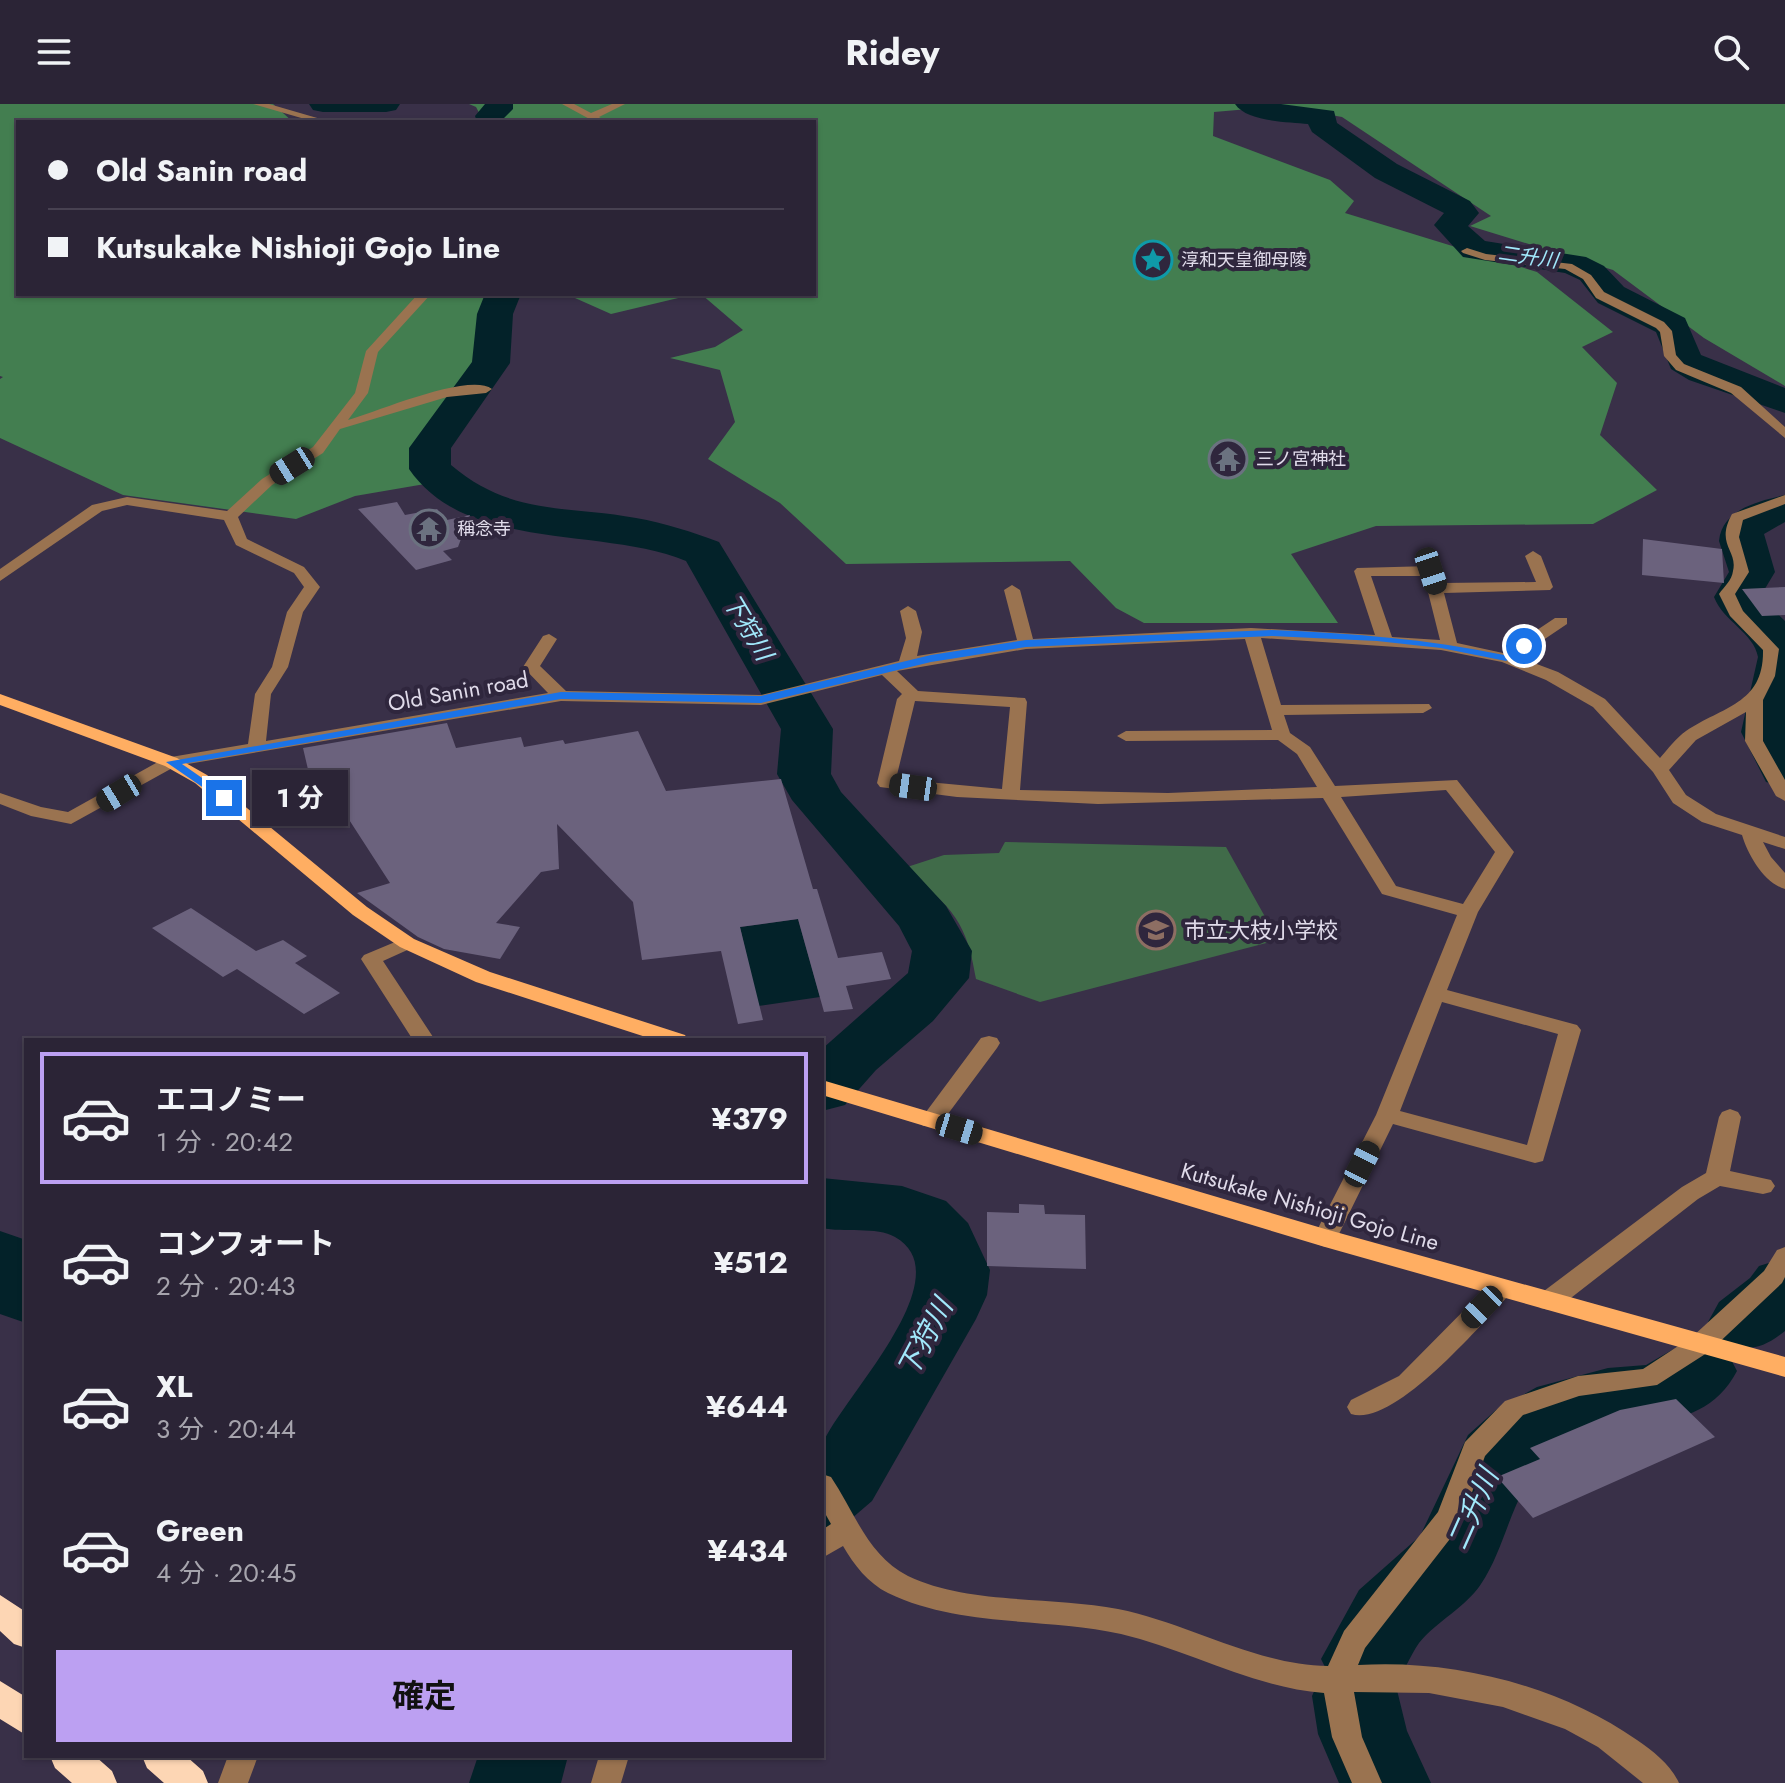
<!DOCTYPE html>
<html lang="ja">
<head>
<meta charset="utf-8">
<style>
  :root { --surface:#2b2436; --page:#332c3e; --text:#f1f3f6; --muted:#a6a4ad; --line:#474151; --accent:#bca0f2 }
  body { margin:0; font-family:Jost,"Noto Sans JP",sans-serif; background:var(--page); color:var(--text); height:100vh; display:flex; flex-direction:column; font-size:30px; white-space:nowrap }
  * { box-sizing:border-box; margin:0 }
  p { font-size:26px; color:var(--muted) }
  .icon { flex:none; width:44px; height:44px; fill:none; stroke:currentColor; stroke-width:2; stroke-linecap:round; stroke-linejoin:round }
  .map { position:relative; flex:1; overflow:hidden }
  .side { position:absolute; left:24px; top:934px; width:800px; height:720px; display:flex; flex-direction:column; background:var(--surface); border-radius:0px; box-shadow:0 2px 6px #0004,0 0 0 2px var(--line) }
  .side>* { flex:none }
  .guide { position:absolute; left:16px; top:16px; width:800px; height:176px; border-radius:0px; box-shadow:0 2px 6px #0004,0 0 0 2px var(--line); display:grid; align-content:center; height:176px; padding:0 32px; background:var(--surface) }
  .end { position:absolute; width:36px; height:36px; margin:-18px; border:10px solid #1a73e8; background:#fff; box-shadow:0 0 0 4px #fff }
  .from { border-radius:50% }
  .bubble { position:absolute; height:56px; border-radius:0px; background:var(--surface); box-shadow:0 2px 6px #0004,0 0 0 2px var(--line); font-size:26px; font-weight:700; line-height:56px; text-align:center }
  .car { position:absolute; width:24px; height:48px; margin:-24px -12px; border-radius:10px; box-shadow:0 0 6px 2px #0007; background:linear-gradient(#222 24%,#8ab4d8 0 40%,#222 0 76%,#8ab4d8 0 86%,#222 0) }
  .guide b { display:flex; align-items:center; gap:28px; height:76px; font-size:30px }
  .guide b+b { border-top:2px solid var(--line) }
  .guide i { width:20px; height:20px; background:var(--text) }
  ul { padding:14px 0 0; list-style:none }
  li { display:flex; align-items:center; gap:24px; height:132px; margin:0 16px 12px; padding:0 16px; border:4px solid transparent; border-radius:0px }
  li div { flex:1 }
  li b { display:block; font-size:30px }
  li em { font-style:normal; font-weight:700 }
  li.active { border-color:var(--accent) }
  li>.icon { width:72px; height:72px; stroke-width:1.5 }
  .cta { display:flex; gap:16px; margin-top:auto; padding:16px 32px }
  .cta a { flex:1; height:92px; border-radius:0px; background:var(--accent); color:#111; font-size:32px; font-weight:700; line-height:92px; text-align:center }
  header { display:flex; justify-content:space-between; align-items:center; height:104px; padding:0 32px; background:var(--surface); font-size:36px; font-weight:700 }
  .map>svg:first-child { display:block }
  .green { fill:#406b49 }
  .forest { fill:#437e50 }
  .water { fill:#032229 }
  .lines { fill:none; stroke-linecap:round; stroke-linejoin:round }
  .river { fill:#032229; fill-rule:evenodd }
  .building { fill:#6b627d }
  .minor { fill:#9a7350; fill-rule:evenodd }
  .major { fill:#ffae62; fill-rule:evenodd }
  .highway { fill:#fdd6b4; fill-rule:evenodd }
  .route { fill:#1a73e8 }
  .labels { text-anchor:middle; dominant-baseline:central; stroke-width:8; stroke-linejoin:round; paint-order:stroke }
  .far-poi-label { font-size:18px; fill:#e0dbea; stroke:#2f263d; text-anchor:start }
  .far-water-label { font-size:20px; font-style:italic; fill:#a1e8fb; stroke:#2f263d }
  .street-label { font-size:22px; fill:#e0dbea; stroke:#2f263d }
  .poi-label { font-size:22px; fill:#e0dbea; stroke:#2f263d; text-anchor:start }
  .water-label { font-size:24px; font-style:italic; fill:#a1e8fb; stroke:#2f263d }
  .near-water-label { font-size:28px; font-style:italic; fill:#a1e8fb; stroke:#2f263d }
</style>
</head>
<body>
<header><svg class="icon" aria-label="menu" viewBox="0 0 24 24"><path d="M4 6h16M4 12h16M4 18h16"/></svg>Ridey<svg class="icon" aria-label="search" viewBox="0 0 24 24"><circle cx="10" cy="10" r="6"/><path d="M15 15l6 6"/></svg></header>
<div class="map">
<svg width="1785" height="1679" viewBox="0 0 1785 1679">
  <rect width="100%" height="100%" fill="#393048"/>
  <path class="green" d="M 1005,738 L 1226,743 L 1278,836 L 1040,898 L 976,875 C 966,813 950,803 904,764 L 944,751 L 999,749 Z"/>
  <path class="forest" d="M 0,0 L 273,0 L 293,18 L 18,18 L 18,190 L 503,190 L 425,380 L 355,392 L 296,415 L 123,391 L 0,334 L 0,275 L 3,273 L 0,272 Z
    M 469,0 L 1785,0 L 1785,282 L 1704,234 L 1613,166 L 1470,122 L 1491,112 L 1342,13 L 1282,2 L 1214,8 L 1213,32 L 1330,76 L 1354,97 L 1345,109 L 1537,168 L 1613,228 L 1582,243 L 1617,279 L 1600,331 L 1657,386 L 1593,420 L 1376,422 L 1291,450 L 1338,519 L 1144,519 L 1116,504 L 1070,457 L 846,460 L 780,399 L 708,355 L 735,318 L 720,266 L 670,254 L 715,243 L 743,226 L 701,190 L 814,190 L 814,18 L 484,18 L 476,3 Z
    M 566,190 L 695,190 L 611,210 Z"/>
  <path class="water" d="M 798,815 L 820,893 L 758,902 L 740,823 Z"/>
  <g class="lines">
    <path class="river" d="M 309,0 L 400,0 L 396,6 L 386,8 L 323,8 L 313,6 Z
      M 485,0 L 513,0 L 513,5 L 504,14 L 505,18 L 477,18 L 475,12 Z
      M 1235,0 L 1281,0 L 1334,7 L 1337,19 L 1397,60 L 1470,97 L 1479,109 L 1468,122 L 1485,137 L 1586,153 L 1604,162 L 1624,183 L 1685,214 L 1701,251 L 1785,284 L 1785,309 L 1689,276 L 1671,265 L 1656,228 L 1598,199 L 1580,176 L 1565,169 L 1463,153 L 1434,121 L 1444,109 L 1375,74 L 1312,28 L 1308,20 C 1288,18 1247,18 1235,0 Z
      M 485,190 L 521,190 L 513,210 L 510,259 L 451,344 L 451,361 C 511,412 565,401 636,414 C 665,419 692,428 719,438 L 833,625 L 831,670 L 841,688 L 946,802 L 972,847 L 969,874 L 933,917 L 876,966 L 845,1001 L 822,1007 L 822,945 L 908,869 L 912,847 L 899,822 L 792,696 L 777,670 L 781,625 L 686,457 C 601,422 467,449 409,365 L 409,344 L 472,258 L 477,210 Z
      M 1785,391 L 1785,418 L 1764,430 L 1775,468 L 1760,493 L 1785,517 L 1785,683 L 1766,678 L 1741,628 L 1758,553 C 1754,529 1723,517 1714,493 L 1729,468 L 1719,437 C 1722,405 1759,397 1785,391 Z
      M 822,1074 L 902,1082 L 946,1097 L 968,1119 L 990,1166 L 987,1191 L 976,1215 L 872,1397 L 851,1415 L 822,1425 C 822,1404 816,1356 823,1339 C 842,1294 964,1172 895,1133 C 877,1122 843,1129 822,1124 Z
      M 0,1127 L 26,1136 L 26,1219 L 0,1210 Z
      M 1785,1154 L 1785,1227 C 1760,1247 1748,1247 1719,1238 L 1708,1218 L 1719,1198 L 1750,1174 L 1759,1162 Z
      M 1699,1237 L 1726,1246 L 1737,1267 C 1697,1343 1607,1304 1550,1352 C 1511,1385 1509,1438 1481,1480 C 1466,1503 1437,1517 1419,1539 C 1410,1552 1403,1569 1396,1582 L 1407,1627 L 1431,1679 L 1339,1679 L 1318,1630 L 1312,1592 L 1325,1563 L 1321,1555 L 1359,1486 L 1420,1432 L 1468,1331 L 1496,1306 L 1537,1283 L 1608,1264 L 1646,1261 L 1672,1246 Z
      M 478,1652 L 568,1652 L 561,1679 L 469,1679 Z"/>
  </g>
  <path class="building" d="M 397,398 L 405,411 L 437,405 L 447,416 L 470,411 L 458,443 L 443,447 L 452,456 L 416,466 L 358,405 Z
    M 1643,435 L 1722,445 L 1724,479 L 1642,471 Z
    M 1785,483 L 1785,511 L 1762,512 L 1742,485 Z
    M 447,619 L 456,644 L 521,633 L 524,643 L 563,636 L 565,640 L 638,627 L 666,687 L 781,675 L 813,785 L 817,785 L 838,854 L 882,848 L 891,875 L 846,882 L 853,905 L 824,908 L 798,815 L 740,823 L 763,916 L 738,920 L 721,847 L 642,856 L 633,798 L 557,720 L 559,765 L 541,768 L 496,819 L 520,823 L 500,855 L 444,845 L 418,833 L 357,789 L 390,779 L 346,711 L 329,714 L 320,673 L 310,674 L 303,644 Z
    M 191,804 L 256,847 L 283,836 L 307,852 L 295,859 L 340,889 L 304,910 L 237,865 L 223,873 L 152,824 Z
    M 1019,1100 L 1044,1101 L 1045,1110 L 1085,1111 L 1086,1165 L 987,1162 L 987,1108 L 1019,1109 Z
    M 1676,1295 L 1715,1333 L 1533,1414 L 1497,1373 L 1540,1355 L 1530,1344 L 1620,1306 Z"/>
  <g class="lines">
    <path class="minor" d="M 253,0 L 269,0 L 331,18 L 315,18 Z
      M 562,0 L 574,0 L 591,9 L 612,0 L 625,0 L 599,13 L 607,18 L 595,18 Z
      M 1467,144 L 1486,150 L 1572,160 L 1591,171 L 1604,188 L 1664,218 L 1672,227 L 1676,251 L 1684,260 L 1741,283 L 1785,323 L 1785,334 L 1731,289 L 1676,266 L 1664,252 L 1660,228 L 1656,224 L 1596,194 L 1583,175 L 1565,165 L 1485,156 L 1463,149 L 1461,147 Z
      M 418,190 L 431,190 L 378,248 L 368,289 L 348,316 C 377,308 469,268 492,285 L 486,289 L 447,293 L 340,325 L 323,349 L 272,381 L 238,413 L 247,435 L 304,463 L 320,483 L 303,508 L 288,563 L 271,590 L 266,637 L 548,589 L 523,563 L 543,532 L 549,530 L 557,535 L 540,562 L 566,587 L 761,591 L 899,557 L 906,534 L 900,507 L 908,502 L 916,507 L 922,528 L 917,552 L 1017,536 L 1004,486 L 1012,481 L 1020,486 L 1033,535 L 1251,524 L 1375,531 L 1354,467 L 1357,464 L 1431,462 L 1439,467 L 1442,479 L 1536,478 L 1525,452 L 1533,447 L 1541,452 L 1553,483 L 1550,486 L 1444,489 L 1457,539 L 1503,549 L 1555,514 L 1567,514 L 1567,520 L 1518,553 L 1558,568 L 1605,595 L 1660,654 C 1668,645 1676,634 1686,627 C 1723,602 1764,600 1763,546 L 1730,512 L 1719,490 C 1724,483 1732,476 1733,467 C 1738,446 1715,441 1732,410 L 1785,391 L 1785,400 L 1743,416 L 1739,433 L 1749,468 L 1735,490 L 1743,507 L 1779,545 L 1775,572 L 1763,596 L 1763,637 L 1785,676 L 1785,697 L 1776,692 L 1745,637 L 1746,608 L 1696,636 L 1669,666 L 1686,691 L 1716,710 L 1785,733 L 1785,745 L 1763,738 L 1771,753 L 1785,769 L 1785,785 C 1764,779 1748,751 1742,731 L 1702,718 L 1673,699 L 1653,668 L 1593,603 L 1546,576 L 1502,558 L 1441,546 L 1261,534 L 1281,601 L 1429,600 L 1432,604 L 1423,609 L 1284,611 L 1290,629 L 1310,643 L 1335,682 L 1457,676 L 1514,748 L 1478,808 L 1447,886 L 1577,921 L 1581,926 L 1543,1057 L 1535,1059 L 1393,1020 L 1337,1134 L 1333,1140 L 1325,1143 L 1317,1140 L 1313,1134 L 1376,1011 L 1457,811 L 1382,790 L 1323,694 L 1098,700 L 957,693 L 880,683 L 877,679 L 897,595 L 902,590 L 882,571 L 761,601 L 561,597 L 176,662 L 71,720 L 31,712 L 0,700 L 0,689 L 41,703 L 68,708 L 165,654 L 248,640 L 255,590 L 272,563 L 287,508 L 304,483 L 294,469 L 236,441 L 224,416 L 127,401 L 102,407 L 0,477 L 0,465 L 92,401 L 127,393 L 227,407 L 262,375 L 313,343 L 355,289 L 366,247 ZM 1371,472 L 1424,472 L 1440,536 L 1392,533 ZM 1245,535 L 1272,626 L 1126,627 L 1117,632 L 1126,637 L 1278,636 L 1297,650 L 1317,683 L 1168,689 L 1020,686 L 1027,598 L 1025,594 L 918,587 L 897,567 L 1026,545 ZM 915,597 L 1010,603 L 1002,685 L 896,675 ZM 1446,686 L 1495,748 L 1463,800 L 1396,782 L 1341,693 ZM 1442,898 L 1558,930 L 1527,1041 L 1400,1007 Z
      M 407,833 L 417,839 L 414,843 L 383,857 L 435,936 L 413,936 L 361,855 L 364,851 Z
      M 989,932 L 997,934 L 1000,939 L 997,944 L 939,1022 L 923,1022 L 920,1017 L 923,1012 L 981,934 Z
      M 1730,1005 L 1738,1008 L 1741,1013 L 1730,1067 L 1771,1076 L 1775,1082 L 1771,1088 L 1763,1090 L 1720,1082 L 1698,1095 L 1558,1204 L 1549,1206 L 1540,1204 L 1537,1197 L 1540,1190 L 1682,1083 L 1706,1069 L 1719,1013 L 1722,1008 Z
      M 1785,1143 L 1785,1173 L 1782,1179 L 1710,1247 L 1657,1281 L 1579,1292 L 1523,1311 L 1485,1352 L 1460,1422 L 1365,1544 L 1358,1561 C 1453,1555 1558,1581 1637,1636 C 1653,1647 1671,1661 1679,1679 L 1643,1679 L 1598,1643 L 1565,1625 L 1503,1603 L 1429,1589 L 1354,1588 L 1362,1633 L 1382,1679 L 1352,1679 L 1332,1633 L 1324,1589 C 1254,1584 1189,1546 1121,1530 C 1044,1513 961,1524 888,1489 C 868,1479 854,1461 843,1442 L 822,1454 L 822,1426 L 831,1420 L 822,1404 L 822,1370 L 831,1373 C 854,1407 868,1452 908,1472 C 968,1501 1052,1492 1118,1505 C 1188,1519 1256,1561 1328,1562 L 1344,1527 L 1438,1408 L 1465,1338 L 1505,1297 L 1578,1272 L 1643,1265 L 1692,1233 L 1764,1167 L 1777,1146 Z
      M 1501,1175 L 1510,1178 L 1513,1184 L 1510,1190 C 1481,1220 1394,1324 1351,1310 L 1347,1303 L 1351,1296 L 1399,1272 L 1492,1178 Z
      M 228,1652 L 258,1652 L 248,1679 L 218,1679 Z
      M 599,1652 L 629,1652 L 621,1679 L 591,1679 Z"/>
    <path class="major" d="M 0,590 L 177,654 L 207,671 L 367,803 L 414,835 L 490,868 L 685,931 L 688,936 L 655,936 L 476,878 L 400,843 L 353,811 L 195,679 L 165,662 L 0,601 Z
      M 822,976 L 1325,1125 L 1785,1253 L 1785,1273 L 1325,1143 L 822,991 Z"/>
    <path class="highway" d="M 0,1491 L 26,1508 L 26,1544 L 14,1540 L 0,1527 Z
      M 0,1577 L 26,1593 L 26,1631 L 0,1615 Z
      M 50,1652 L 95,1652 L 112,1667 L 117,1679 L 72,1679 L 55,1664 Z
      M 142,1652 L 186,1652 L 203,1667 L 208,1679 L 164,1679 L 147,1664 Z"/>
  </g>
  <path class="route" d="M 1272,526 C 1351,529 1427,535 1504,551 L 1521,540 L 1530,542 L 1506,557 L 1441,544 L 1377,537 L 1272,532 L 1026,543 L 931,558 L 761,599 L 561,595 L 182,660 L 228,692 L 228,697 L 224,698 L 166,658 L 561,588 L 761,592 L 931,551 L 1026,536 Z"/>
  <defs>
    <symbol id="sight-ring" viewBox="-11 -11 22 22"><circle r="9.5" fill="#2f263d" stroke="#0f9aa8" stroke-width="1.5"/><path d="M0-6L1.8-2.2L6-1.7L2.9 1.2L3.7 5.4L0 3.3L-3.7 5.4L-2.9 1.2L-6-1.7L-1.8-2.2Z" fill="#0f9aa8"/></symbol>
    <symbol id="temple-ring" viewBox="-11 -11 22 22"><circle r="9.5" fill="#2f263d" stroke="#6b7280" stroke-width="1.5"/><path d="M0-6L5-2H3V0L6.5 2.5H4V6H1.5V3h-3V6H-4V2.5H-6.5L-3 0V-2H-5Z" fill="#6b7280"/></symbol>
    <symbol id="school-ring" viewBox="-11 -11 22 22"><circle r="9.5" fill="#2f263d" stroke="#8d6e63" stroke-width="1.5"/><path d="M0-5L7-2L0 1L-7-2ZM-4 1L0 2.5L4 1V4Q0 6-4 4Z" fill="#8d6e63"/></symbol>
  </defs>
  <g fill-rule="evenodd">
    <use href="#sight-ring" x="1131" y="134" width="44" height="44"/>
    <use href="#temple-ring" x="1206" y="333" width="44" height="44"/>
    <use href="#temple-ring" x="407" y="403" width="44" height="44"/>
    <use href="#school-ring" x="1134" y="804" width="44" height="44"/>
  </g>
  <g class="labels">
    <g class="far-poi-label">
      <text x="1181" y="156">淳和天皇御母陵</text>
      <text x="1256" y="355">三ノ宮神社</text>
      <text x="457" y="425">稱念寺</text>
    </g>
    <g class="far-water-label">
      <text transform="translate(1528 153) rotate(8)">二升川</text>
    </g>
    <g class="street-label">
      <text transform="translate(458 587) rotate(-10)">Old Sanin road</text>
      <text transform="translate(1310 1102) rotate(16)">Kutsukake Nishioji Gojo Line</text>
    </g>
    <g class="poi-label">
      <text x="1184" y="826">市立大枝小学校</text>
    </g>
    <g class="water-label">
      <text transform="translate(748 523) rotate(59)">下狩川</text>
    </g>
    <g class="near-water-label">
      <text transform="translate(925 1234) rotate(-62)">下狩川</text>
      <text transform="translate(1473 1405) rotate(-66)">二升川</text>
    </g>
  </g>
</svg>
<i class="end from" style="left:1524px;top:542px"></i>
<i class="end" style="left:224px;top:694px"></i>
<div class="bubble" style="left:252px;top:666px;width:96px">1 分</div>
<i class="car" style="left:292px;top:362px;rotate:238deg"></i>
<i class="car" style="left:1431px;top:467px;rotate:162deg"></i>
<i class="car" style="left:913px;top:683px;rotate:278deg"></i>
<i class="car" style="left:119px;top:689px;rotate:239deg"></i>
<i class="car" style="left:959px;top:1025px;rotate:107deg"></i>
<i class="car" style="left:1362px;top:1060px;rotate:27deg"></i>
<i class="car" style="left:1482px;top:1203px;rotate:224deg"></i>
<div class="guide">
<b><i class="from"></i>Old Sanin road</b>
<b><i></i>Kutsukake Nishioji Gojo Line</b>
</div>
<section class="side">
<ul>
<li class="active"><svg class="icon" aria-label="car" viewBox="0 0 24 24"><path d="M5 17H2v-5l4-1 3-4h7l3 4 3 1v5h-3M9 17h6M6 11h13"/><circle cx="7" cy="17" r="2"/><circle cx="17" cy="17" r="2"/></svg><div><b>エコノミー</b><p>1 分 · 20:42</p></div><em>¥379</em></li>
<li><svg class="icon" aria-label="car" viewBox="0 0 24 24"><path d="M5 17H2v-5l4-1 3-4h7l3 4 3 1v5h-3M9 17h6M6 11h13"/><circle cx="7" cy="17" r="2"/><circle cx="17" cy="17" r="2"/></svg><div><b>コンフォート</b><p>2 分 · 20:43</p></div><em>¥512</em></li>
<li><svg class="icon" aria-label="car" viewBox="0 0 24 24"><path d="M5 17H2v-5l4-1 3-4h7l3 4 3 1v5h-3M9 17h6M6 11h13"/><circle cx="7" cy="17" r="2"/><circle cx="17" cy="17" r="2"/></svg><div><b>XL</b><p>3 分 · 20:44</p></div><em>¥644</em></li>
<li><svg class="icon" aria-label="car" viewBox="0 0 24 24"><path d="M5 17H2v-5l4-1 3-4h7l3 4 3 1v5h-3M9 17h6M6 11h13"/><circle cx="7" cy="17" r="2"/><circle cx="17" cy="17" r="2"/></svg><div><b>Green</b><p>4 分 · 20:45</p></div><em>¥434</em></li>
</ul>
<div class="cta"><a>確定</a></div>
</section>
</div>
</body>
</html>
